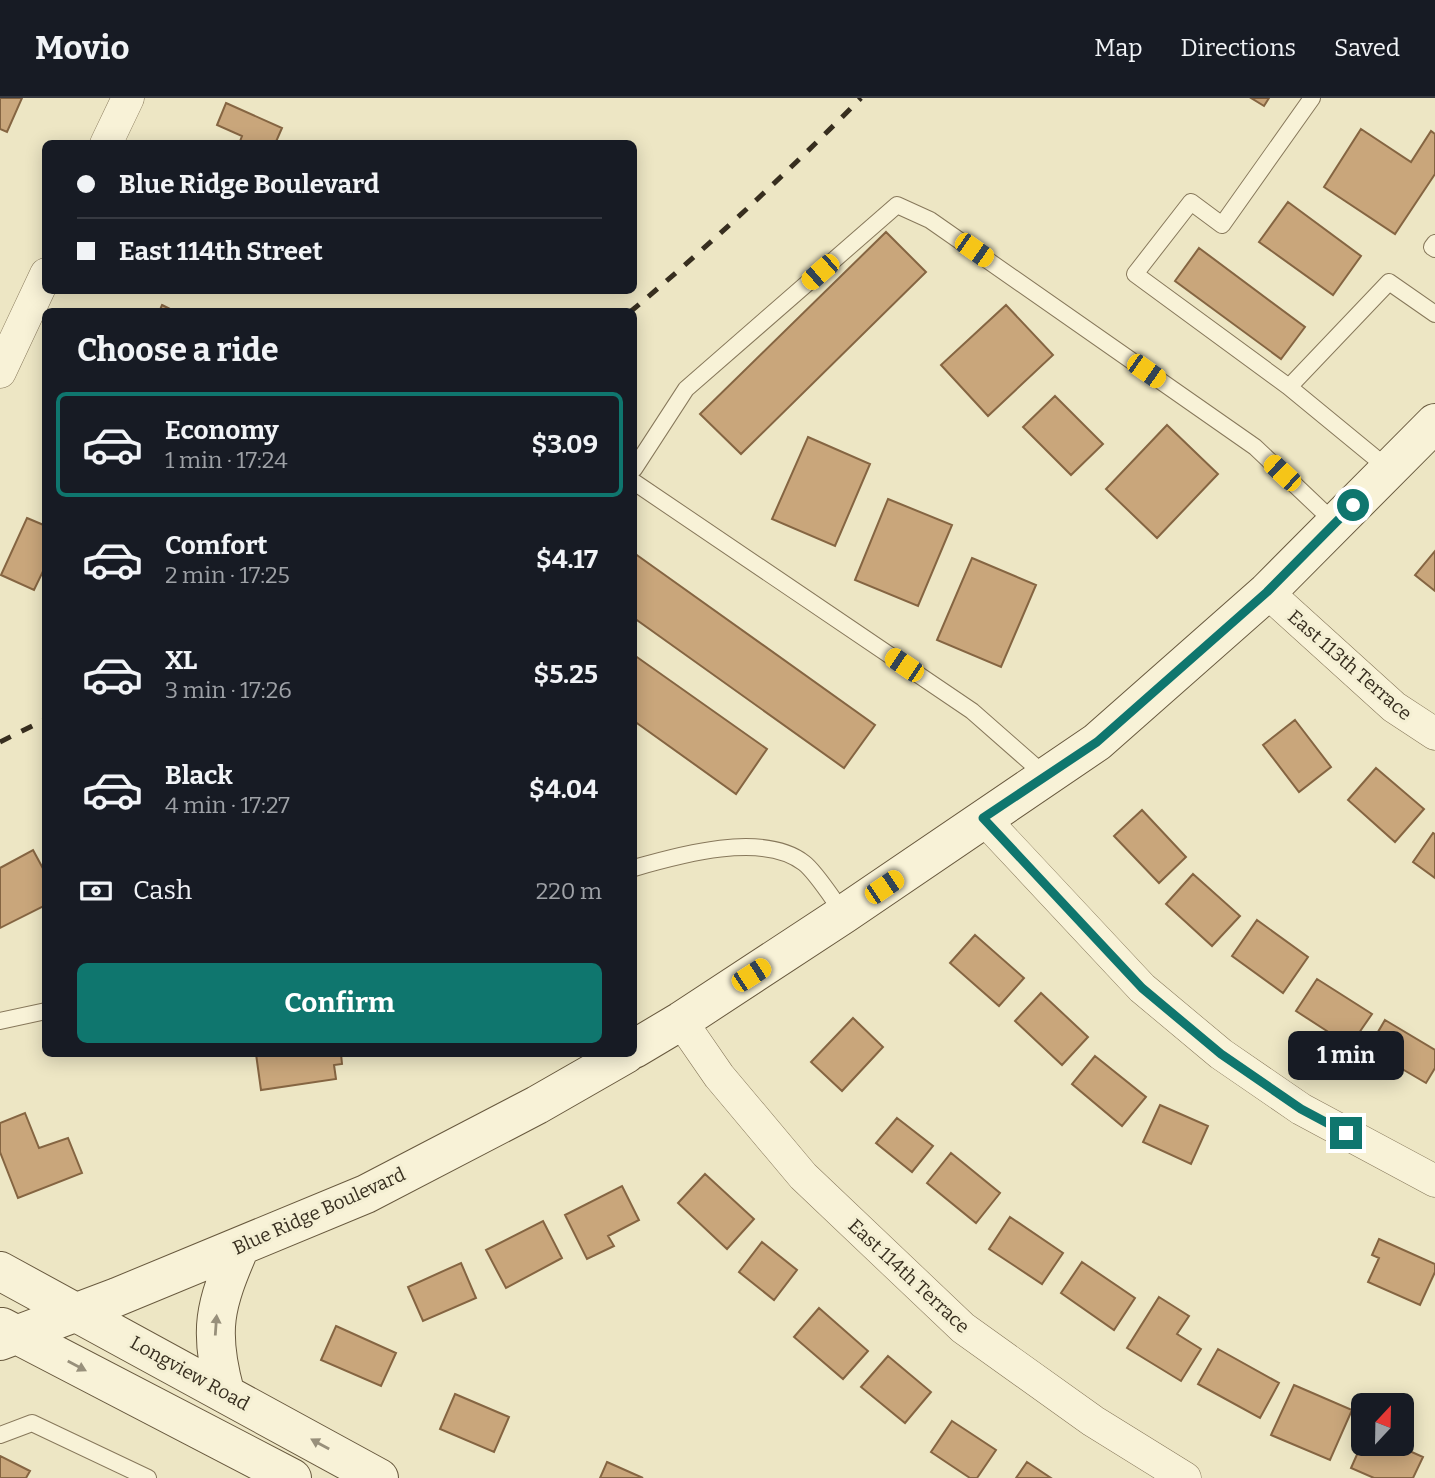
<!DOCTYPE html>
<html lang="en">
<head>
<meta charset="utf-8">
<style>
  :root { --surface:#171b24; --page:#20242c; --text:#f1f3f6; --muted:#9ea1a6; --line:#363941; --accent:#0f766e }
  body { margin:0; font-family:Bitter,serif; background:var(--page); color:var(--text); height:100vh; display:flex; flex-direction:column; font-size:26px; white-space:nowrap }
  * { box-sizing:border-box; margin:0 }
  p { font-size:23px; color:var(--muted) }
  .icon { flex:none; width:38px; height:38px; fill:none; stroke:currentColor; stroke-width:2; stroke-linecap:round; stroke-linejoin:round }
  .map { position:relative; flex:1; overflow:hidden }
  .drawer { position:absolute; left:42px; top:210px; width:595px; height:749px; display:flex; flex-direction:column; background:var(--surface); border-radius:10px; box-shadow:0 4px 18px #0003 }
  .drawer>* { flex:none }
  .banner { position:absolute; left:42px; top:42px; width:595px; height:154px; border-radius:10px; box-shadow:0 4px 18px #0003; display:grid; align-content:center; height:154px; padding:0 35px; background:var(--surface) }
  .needle { width:46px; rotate:22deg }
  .buttons { position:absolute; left:1351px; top:1295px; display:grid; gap:14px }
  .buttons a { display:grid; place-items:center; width:63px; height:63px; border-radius:10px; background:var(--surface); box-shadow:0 4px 18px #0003; font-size:35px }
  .end { position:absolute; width:32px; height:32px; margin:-16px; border:9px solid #0f766e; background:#fff; box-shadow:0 0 0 4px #fff }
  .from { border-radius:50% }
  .bubble { position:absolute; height:49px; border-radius:10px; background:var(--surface); box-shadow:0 4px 18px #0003; font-size:23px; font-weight:700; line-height:49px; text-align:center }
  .car { position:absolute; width:21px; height:42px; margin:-21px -10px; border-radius:9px; box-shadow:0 0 5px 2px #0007; background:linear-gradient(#f5c518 24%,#345 0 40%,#f5c518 0 76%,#345 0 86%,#f5c518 0) }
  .banner b { display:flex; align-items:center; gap:24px; height:66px; font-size:26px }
  .banner b+b { border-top:2px solid var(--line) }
  .banner i { width:18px; height:18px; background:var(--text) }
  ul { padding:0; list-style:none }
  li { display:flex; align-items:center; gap:21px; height:105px; margin:0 14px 10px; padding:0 21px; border:4px solid transparent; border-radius:10px }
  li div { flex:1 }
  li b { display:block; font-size:26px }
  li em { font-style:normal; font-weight:700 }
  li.on { border-color:var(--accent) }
  li>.icon { width:63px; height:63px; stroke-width:1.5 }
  h2 { padding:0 35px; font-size:32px; line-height:84px }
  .pay { display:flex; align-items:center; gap:18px; height:77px; padding:0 35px; font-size:26px }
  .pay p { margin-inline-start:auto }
  .button { display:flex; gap:14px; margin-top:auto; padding:14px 35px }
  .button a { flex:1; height:80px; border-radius:10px; background:var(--accent); color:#fff; font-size:28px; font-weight:700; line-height:80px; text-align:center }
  header { display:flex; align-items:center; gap:42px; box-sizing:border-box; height:98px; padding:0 35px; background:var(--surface); border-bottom:2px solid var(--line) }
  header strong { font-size:33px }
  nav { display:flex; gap:38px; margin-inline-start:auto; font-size:24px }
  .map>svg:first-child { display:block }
  .building { fill:#c9a67b; stroke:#856542; stroke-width:2 }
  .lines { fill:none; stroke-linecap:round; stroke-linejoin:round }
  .lane-casing { stroke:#87785b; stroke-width:18 }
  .street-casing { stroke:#87785b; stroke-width:33 }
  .secondary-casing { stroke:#68593e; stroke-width:40 }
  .lane { stroke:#f8f2d7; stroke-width:16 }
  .street { stroke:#f8f2d7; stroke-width:32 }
  .secondary { stroke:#f8f2d7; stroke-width:38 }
  .rail { stroke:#372e1f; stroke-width:5; stroke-dasharray:12 12; stroke-linecap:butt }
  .oneway { fill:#98907b }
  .route { stroke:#0f766e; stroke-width:9 }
  .labels { text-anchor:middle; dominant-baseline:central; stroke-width:6; stroke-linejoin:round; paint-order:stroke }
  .street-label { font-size:19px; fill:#372e1f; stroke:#f4efd3 }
</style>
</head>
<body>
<header>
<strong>Movio</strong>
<nav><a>Map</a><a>Directions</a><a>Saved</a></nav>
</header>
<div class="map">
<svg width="1435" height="1380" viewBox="0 0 1435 1380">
  <rect width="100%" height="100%" fill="#ede6c4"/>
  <path class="building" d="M 0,0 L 22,0 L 7,34 L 0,31 Z
    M 1251,0 L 1269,0 L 1264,8 Z
    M 226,5 L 282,30 L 275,46 L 239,46 L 242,38 L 217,27 Z
    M 1361,31 L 1411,64 L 1431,33 L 1435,36 L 1435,76 L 1395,136 L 1324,89 Z
    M 1288,104 L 1361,158 L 1333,197 L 1259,144 Z
    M 886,134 L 926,174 L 741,356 L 700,316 Z
    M 1199,150 L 1305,229 L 1281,261 L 1175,183 Z
    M 162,207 L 176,214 L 159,214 Z
    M 1006,207 L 1053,257 L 988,318 L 941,267 Z
    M 1055,298 L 1103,346 L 1071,377 L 1023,329 Z
    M 1167,327 L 1218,376 L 1157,440 L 1106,391 Z
    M 808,339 L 870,366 L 835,448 L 772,421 Z
    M 888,401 L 952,427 L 918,508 L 855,482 Z
    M 27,420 L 46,428 L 46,467 L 34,492 L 1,477 Z
    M 1435,453 L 1435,493 L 1415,477 Z
    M 634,455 L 875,627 L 844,670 L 634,520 Z
    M 972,460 L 1036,487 L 1001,569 L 937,542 Z
    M 634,557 L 767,651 L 736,696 L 634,623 Z
    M 1295,622 L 1331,669 L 1299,694 L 1263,647 Z
    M 1376,670 L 1424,711 L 1395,744 L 1348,702 Z
    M 1142,712 L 1186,759 L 1159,785 L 1114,738 Z
    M 1433,735 L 1435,736 L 1435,780 L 1413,764 Z
    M 33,752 L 46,776 L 46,807 L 0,830 L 0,770 Z
    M 1193,776 L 1240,818 L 1212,848 L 1166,806 Z
    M 1257,822 L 1308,859 L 1283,895 L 1232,858 Z
    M 975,837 L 1024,880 L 999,908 L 950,865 Z
    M 1317,881 L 1372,916 L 1350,948 L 1296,913 Z
    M 1041,895 L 1088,939 L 1062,967 L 1015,923 Z
    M 853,920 L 883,949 L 842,993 L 811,964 Z
    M 1385,922 L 1435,952 L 1435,970 L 1426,985 L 1368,951 Z
    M 256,956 L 341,956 L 342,966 L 334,967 L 336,981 L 261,992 Z
    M 1095,958 L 1146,999 L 1122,1028 L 1072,986 Z
    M 1160,1007 L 1208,1028 L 1191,1066 L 1143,1044 Z
    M 25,1015 L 39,1050 L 68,1040 L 82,1075 L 18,1100 L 0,1054 L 0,1025 Z
    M 897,1020 L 933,1048 L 912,1074 L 876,1045 Z
    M 951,1055 L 1000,1095 L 976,1125 L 927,1085 Z
    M 705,1076 L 754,1121 L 727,1151 L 678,1105 Z
    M 622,1088 L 639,1122 L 608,1138 L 614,1148 L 587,1161 L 565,1117 Z
    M 1010,1119 L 1063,1155 L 1042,1186 L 989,1151 Z
    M 543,1123 L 562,1160 L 506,1190 L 486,1152 Z
    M 1379,1141 L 1435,1166 L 1435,1174 L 1420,1207 L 1368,1184 L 1379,1160 L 1372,1157 Z
    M 762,1144 L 797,1172 L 774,1202 L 739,1174 Z
    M 1082,1164 L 1135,1200 L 1114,1232 L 1061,1195 Z
    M 461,1165 L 476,1200 L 423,1223 L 408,1189 Z
    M 1159,1199 L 1189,1218 L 1177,1236 L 1201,1251 L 1181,1283 L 1127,1250 Z
    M 819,1210 L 868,1253 L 843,1281 L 794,1239 Z
    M 336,1228 L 396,1255 L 381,1288 L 321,1262 Z
    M 1218,1251 L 1279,1285 L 1260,1320 L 1198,1286 Z
    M 888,1258 L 931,1294 L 905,1325 L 861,1289 Z
    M 1294,1287 L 1352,1312 L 1330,1362 L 1271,1337 Z
    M 455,1296 L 509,1319 L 494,1354 L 440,1331 Z
    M 952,1323 L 996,1352 L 977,1380 L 970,1380 L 931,1354 Z
    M 1363,1343 L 1363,1346 L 1394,1346 L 1423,1359 L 1413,1380 L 1374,1380 L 1351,1370 Z
    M 0,1358 L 30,1373 L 26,1380 L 0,1380 Z
    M 607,1364 L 643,1380 L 600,1380 Z
    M 1027,1364 L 1051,1380 L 1016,1380 Z"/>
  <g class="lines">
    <defs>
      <path id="lane" d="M 1435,145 L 1432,149 L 1435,151
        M 1289,289 L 1135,176 L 1191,104 L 1222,127 L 1312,0
        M 634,371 L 686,291 L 897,107 L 930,122 L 1255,349 L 1335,425
        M 1390,372 L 1289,289 L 1389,184 L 1435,216
        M 634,384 L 972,613 L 1046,678
        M 634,770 C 679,757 763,733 804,765 C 816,774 834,803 844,816
        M 0,923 L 46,913
        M 0,1337 L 32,1325 L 148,1380"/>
      <path id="street" d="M 106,46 L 128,0
        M 0,274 L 46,176
        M 1267,494 L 1394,609 L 1435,636
        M 983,720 L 1142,890 L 1221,956 L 1301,1011 L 1435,1083
        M 681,923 L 719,978 L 803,1078 L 963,1230 L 1093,1323 L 1185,1380"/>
      <path id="secondary" d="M 634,951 L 681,923 L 844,816 L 1097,644 L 1267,494 L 1435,325
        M 0,1173 L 379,1380
        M 2,1229 L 292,1380
        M 0,1243 L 117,1199 L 366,1096 L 537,1007 L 626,956
        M 225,1294 C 208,1232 215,1207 240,1149"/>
    </defs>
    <use href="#lane" class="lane-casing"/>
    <use href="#street" class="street-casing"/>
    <use href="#secondary" class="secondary-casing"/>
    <use href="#lane" class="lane"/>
    <use href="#street" class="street"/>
    <use href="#secondary" class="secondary"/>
    <path class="rail" d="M 630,214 C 710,147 787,75 861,0
      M 0,644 L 46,621"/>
  </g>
  <defs><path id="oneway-solid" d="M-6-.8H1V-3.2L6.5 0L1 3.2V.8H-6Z" transform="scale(1.75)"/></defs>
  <g class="oneway">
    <use href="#oneway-solid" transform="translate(216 1227) rotate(-86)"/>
    <use href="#oneway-solid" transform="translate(77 1268) rotate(28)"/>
    <use href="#oneway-solid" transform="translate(320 1346) rotate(-151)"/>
  </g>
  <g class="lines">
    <path class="route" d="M 1346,1035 L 1301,1011 L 1221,956 L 1142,890 L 983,720 L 1097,644 L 1267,494 L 1353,407"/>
  </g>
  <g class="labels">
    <g class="street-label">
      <text transform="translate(1350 567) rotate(41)">East 113th Terrace</text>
      <text transform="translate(319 1113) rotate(-24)">Blue Ridge Boulevard</text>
      <text transform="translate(909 1178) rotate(43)">East 114th Terrace</text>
      <text transform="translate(190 1275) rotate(29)">Longview Road</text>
    </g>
  </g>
</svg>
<div class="buttons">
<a><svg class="needle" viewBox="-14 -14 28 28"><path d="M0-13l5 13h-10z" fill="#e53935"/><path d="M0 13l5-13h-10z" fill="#9ea1a6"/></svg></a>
</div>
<i class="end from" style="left:1353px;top:407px"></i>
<i class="end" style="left:1346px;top:1035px"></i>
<div class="bubble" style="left:1288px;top:933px;width:116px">1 min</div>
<i class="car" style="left:974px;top:152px;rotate:125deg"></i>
<i class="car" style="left:820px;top:174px;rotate:229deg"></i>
<i class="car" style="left:1146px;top:273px;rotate:125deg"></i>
<i class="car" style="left:1282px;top:375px;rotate:313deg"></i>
<i class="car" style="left:904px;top:567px;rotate:304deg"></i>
<i class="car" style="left:884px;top:789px;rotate:56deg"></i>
<i class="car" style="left:751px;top:877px;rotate:57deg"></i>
<div class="banner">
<b><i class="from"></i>Blue Ridge Boulevard</b>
<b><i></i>East 114th Street</b>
</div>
<section class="drawer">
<h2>Choose a ride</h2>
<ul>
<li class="on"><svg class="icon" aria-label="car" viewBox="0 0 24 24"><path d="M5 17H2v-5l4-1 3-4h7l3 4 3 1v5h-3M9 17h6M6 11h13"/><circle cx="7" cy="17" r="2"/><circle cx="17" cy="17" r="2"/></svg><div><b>Economy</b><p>1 min · 17:24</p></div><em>$3.09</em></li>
<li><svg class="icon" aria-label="car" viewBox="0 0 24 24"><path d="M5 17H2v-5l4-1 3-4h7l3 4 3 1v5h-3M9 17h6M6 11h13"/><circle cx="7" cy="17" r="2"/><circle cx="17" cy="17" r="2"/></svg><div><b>Comfort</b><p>2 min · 17:25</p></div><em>$4.17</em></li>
<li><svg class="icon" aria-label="car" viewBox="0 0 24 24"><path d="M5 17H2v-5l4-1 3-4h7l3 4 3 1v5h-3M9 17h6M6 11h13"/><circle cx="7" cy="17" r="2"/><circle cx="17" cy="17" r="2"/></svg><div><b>XL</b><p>3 min · 17:26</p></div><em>$5.25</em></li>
<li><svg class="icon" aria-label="car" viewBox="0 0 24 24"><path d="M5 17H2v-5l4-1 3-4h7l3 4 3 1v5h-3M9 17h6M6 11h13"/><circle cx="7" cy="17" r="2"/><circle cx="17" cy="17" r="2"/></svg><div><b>Black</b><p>4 min · 17:27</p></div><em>$4.04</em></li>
</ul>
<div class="pay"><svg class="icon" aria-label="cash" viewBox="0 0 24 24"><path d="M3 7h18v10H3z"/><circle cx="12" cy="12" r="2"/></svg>Cash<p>220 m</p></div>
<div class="button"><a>Confirm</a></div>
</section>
</div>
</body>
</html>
